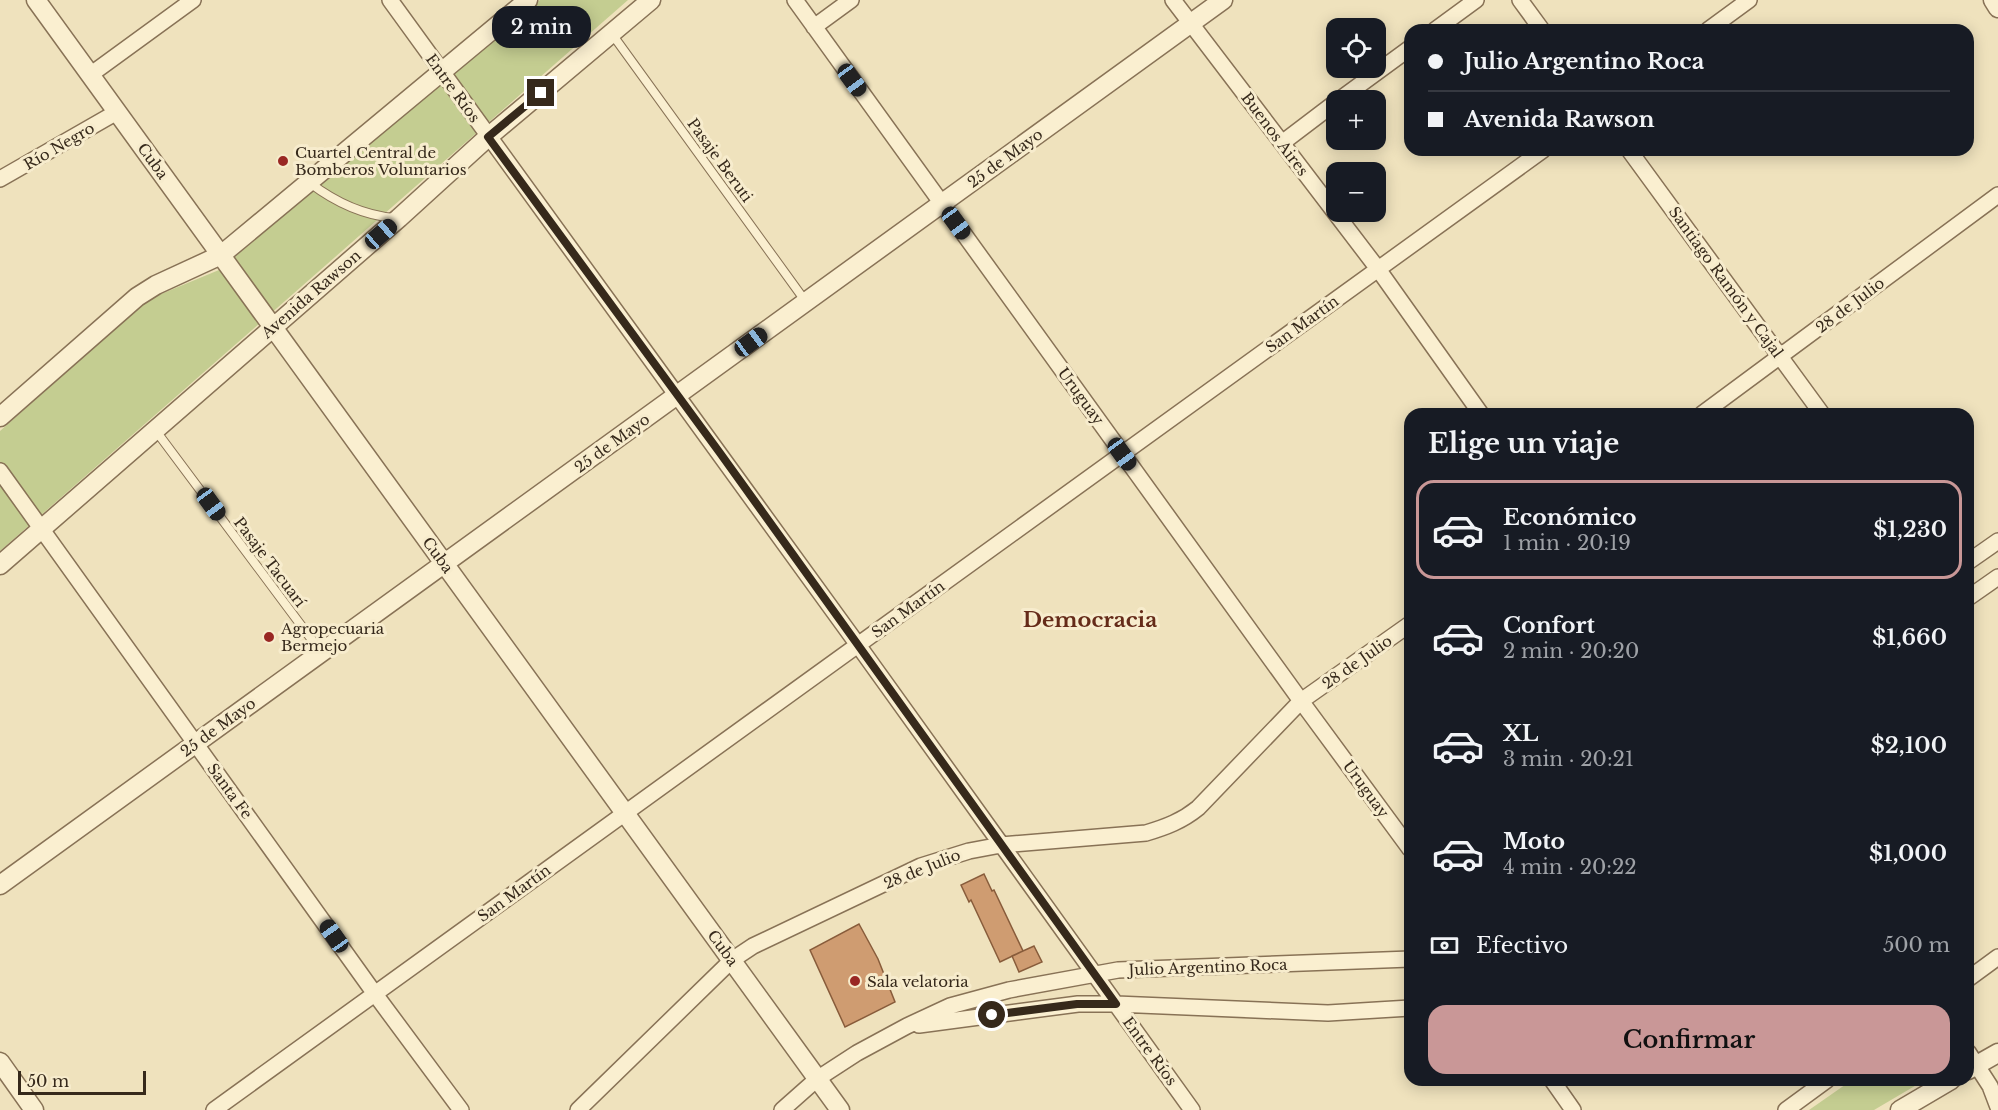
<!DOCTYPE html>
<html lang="es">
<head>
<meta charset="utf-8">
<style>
  :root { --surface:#171b24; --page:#20242c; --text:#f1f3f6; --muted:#9ea1a6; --line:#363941; --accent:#c99797 }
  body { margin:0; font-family:"Libre Baskerville",serif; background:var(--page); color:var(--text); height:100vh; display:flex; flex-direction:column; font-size:22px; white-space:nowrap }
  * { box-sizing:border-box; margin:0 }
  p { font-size:20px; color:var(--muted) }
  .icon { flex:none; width:33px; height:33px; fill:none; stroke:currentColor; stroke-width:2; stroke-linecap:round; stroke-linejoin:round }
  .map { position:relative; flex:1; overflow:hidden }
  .drawer { position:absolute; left:1404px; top:408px; width:570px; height:678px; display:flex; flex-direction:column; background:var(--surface); border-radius:18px; box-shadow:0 3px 15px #0003 }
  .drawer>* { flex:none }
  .hud { position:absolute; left:1404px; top:24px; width:570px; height:132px; border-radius:18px; box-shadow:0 3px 15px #0003; display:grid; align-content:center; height:132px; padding:0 24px; background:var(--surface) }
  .fabs { position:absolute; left:1326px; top:18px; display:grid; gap:12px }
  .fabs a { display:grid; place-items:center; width:60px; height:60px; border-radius:12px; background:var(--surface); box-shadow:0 3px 15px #0003; font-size:30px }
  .scale { position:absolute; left:18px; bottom:15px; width:128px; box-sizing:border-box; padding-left:6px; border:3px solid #36291b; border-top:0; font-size:16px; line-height:21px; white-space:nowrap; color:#36291b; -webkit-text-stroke:4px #f7eccd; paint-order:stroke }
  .end { position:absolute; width:27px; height:27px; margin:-14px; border:8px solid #36291b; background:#fff; box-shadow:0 0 0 3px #fff }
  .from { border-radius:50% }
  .bubble { position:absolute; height:42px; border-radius:18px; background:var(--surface); box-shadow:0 3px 15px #0003; font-size:20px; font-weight:600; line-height:42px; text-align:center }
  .car { position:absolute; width:18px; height:36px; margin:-18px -9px; border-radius:8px; box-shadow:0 0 4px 2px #0007; background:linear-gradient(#222 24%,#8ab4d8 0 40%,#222 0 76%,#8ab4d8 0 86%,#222 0) }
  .hud b { display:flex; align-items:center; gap:21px; height:57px; font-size:22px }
  .hud b+b { border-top:2px solid var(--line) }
  .hud i { width:15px; height:15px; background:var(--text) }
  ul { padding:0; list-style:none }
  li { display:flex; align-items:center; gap:18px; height:99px; margin:0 12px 9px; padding:0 12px; border:3px solid transparent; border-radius:18px }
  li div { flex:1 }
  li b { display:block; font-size:22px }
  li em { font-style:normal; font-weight:600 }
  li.current { border-color:var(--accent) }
  li>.icon { width:54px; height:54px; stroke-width:1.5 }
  h2 { padding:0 24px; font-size:27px; line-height:72px }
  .pay { display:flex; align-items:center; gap:15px; height:66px; padding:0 24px; font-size:22px }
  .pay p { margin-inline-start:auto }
  .primary-button { display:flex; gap:12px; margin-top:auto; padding:12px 24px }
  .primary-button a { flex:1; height:69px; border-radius:18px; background:var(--accent); color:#111; font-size:24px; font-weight:600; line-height:69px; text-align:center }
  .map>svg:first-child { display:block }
  .green { fill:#c4cd91 }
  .building { fill:#cf9c71; stroke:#885c3b; stroke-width:1.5 }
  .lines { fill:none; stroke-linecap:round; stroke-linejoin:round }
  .service-casing { stroke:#887256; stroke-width:10 }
  .minor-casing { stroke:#887256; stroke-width:18 }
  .tertiary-casing { stroke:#887256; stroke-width:21 }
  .service { stroke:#faefd0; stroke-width:8 }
  .minor { stroke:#faefd0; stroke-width:15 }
  .tertiary { stroke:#faefd0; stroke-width:18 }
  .route { stroke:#36291b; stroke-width:8 }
  .poi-dot { fill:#992723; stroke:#f7eccd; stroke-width:2 }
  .labels { text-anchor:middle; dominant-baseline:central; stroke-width:6; stroke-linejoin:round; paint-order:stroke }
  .street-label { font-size:15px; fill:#36291b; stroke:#f7eccd }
  .poi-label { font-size:15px; fill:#36291b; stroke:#f7eccd; text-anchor:start }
  .district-label { font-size:21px; font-weight:bold; fill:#652b19; stroke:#f7eccd }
</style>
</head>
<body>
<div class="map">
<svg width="1998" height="1110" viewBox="0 0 1998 1110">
  <rect width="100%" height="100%" fill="#efe2bd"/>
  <path class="green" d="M 540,0 L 628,0 L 0,551 L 0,431 L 149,299 L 219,270 Z
    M 1852,1080 L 1925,1080 L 1874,1110 L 1809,1110 Z"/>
  <path class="building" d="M 984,874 L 992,891 L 994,890 L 1023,951 L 1000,962 L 971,900 L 969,902 L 961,885 Z
    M 859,924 L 878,959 L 895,1002 L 845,1027 L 810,950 Z
    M 1034,946 L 1042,962 L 1019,972 L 1012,956 Z"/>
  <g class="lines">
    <defs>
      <path id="service" d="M 612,34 L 806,302
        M 310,183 C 335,202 362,215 394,218
        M 156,431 L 321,652"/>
      <path id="minor" d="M 390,0 L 858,645 L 1192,1110
        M 795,0 L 1301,701 L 1410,849
        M 1173,0 L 1378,269 L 1481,414
        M 1520,0 L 1542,30
        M 814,27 L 851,0
        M 1435,30 L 1476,0
        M 1708,30 L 1749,0
        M 90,75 L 193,0
        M 1339,100 L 1410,48
        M 1282,143 L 1336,102
        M 1629,150 L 1822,414
        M 0,179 L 117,112
        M 1702,414 L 1998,195
        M 0,471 L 375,994 L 461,1110
        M 1968,562 L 1998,541
        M 1968,598 L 1998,577
        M 1968,979 L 1998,957
        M 919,1025 L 1078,1004 L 1116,1004 L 1328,1013 L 1410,1008
        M 1968,1052 L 1990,1086 L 1998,1107
        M 1552,1080 L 1573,1110
        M 214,1110 L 1543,150
        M 578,1110 L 732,960 L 753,946 L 921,866 L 969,851 L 1001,845 L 1146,833 C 1166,827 1182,821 1198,808 L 1301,701 L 1410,624
        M 782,1110 L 817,1079 L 857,1053 L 907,1026 L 950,1006 L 1009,990 L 1118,970 L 1410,959
        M 1786,1110 L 1827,1080"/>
      <path id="tertiary" d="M 36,0 L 840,1110
        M 1993,0 L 1998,8
        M 0,417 L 137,297 L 156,285 L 221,255 L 528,0
        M 0,565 L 399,218 L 488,137 L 651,0
        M 0,885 L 1223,0
        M 0,1062 L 34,1110
        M 1968,1070 L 1998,1053
        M 1900,1110 L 1951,1080"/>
    </defs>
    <use href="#service" class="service-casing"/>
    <use href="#minor" class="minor-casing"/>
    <use href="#tertiary" class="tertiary-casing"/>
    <use href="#service" class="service"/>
    <use href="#minor" class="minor"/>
    <use href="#tertiary" class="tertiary"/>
  </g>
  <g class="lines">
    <path class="route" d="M 541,93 L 488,137 L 720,453 L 1116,1004 L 1077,1004 L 992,1015"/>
  </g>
  <g class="poi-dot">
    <circle cx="283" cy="161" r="6"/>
    <circle cx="269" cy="637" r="6"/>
    <circle cx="855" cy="981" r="6"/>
  </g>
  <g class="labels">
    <g class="street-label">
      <text transform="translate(453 88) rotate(54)">Entre Ríos</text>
      <text transform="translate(1275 134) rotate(53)">Buenos Aires</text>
      <text transform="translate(59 146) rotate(-30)">Río Negro</text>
      <text transform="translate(1005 158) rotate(-36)">25 de Mayo</text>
      <text transform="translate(720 160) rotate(54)">Pasaje Beruti</text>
      <text transform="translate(153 161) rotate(54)">Cuba</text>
      <text transform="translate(1726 282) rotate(54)">Santiago Ramón y Cajal</text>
      <text transform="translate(311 294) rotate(-41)">Avenida Rawson</text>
      <text transform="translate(1850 305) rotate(-37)">28 de Julio</text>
      <text transform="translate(1302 324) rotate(-36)">San Martín</text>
      <text transform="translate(1081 396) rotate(54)">Uruguay</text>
      <text transform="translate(612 443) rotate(-36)">25 de Mayo</text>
      <text transform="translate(438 555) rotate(54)">Cuba</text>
      <text transform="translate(270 562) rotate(53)">Pasaje Tacuarí</text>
      <text transform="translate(908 609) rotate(-36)">San Martín</text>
      <text transform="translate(1357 662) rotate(-35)">28 de Julio</text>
      <text transform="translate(218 727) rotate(-36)">25 de Mayo</text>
      <text transform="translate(1366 789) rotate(54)">Uruguay</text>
      <text transform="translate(230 791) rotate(54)">Santa Fe</text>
      <text transform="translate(922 869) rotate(-22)">28 de Julio</text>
      <text transform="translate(514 893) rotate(-36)">San Martín</text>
      <text transform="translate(723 948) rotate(54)">Cuba</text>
      <text transform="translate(1208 967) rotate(-2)">Julio Argentino Roca</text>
      <text transform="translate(1150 1051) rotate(54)">Entre Ríos</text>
    </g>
    <g class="poi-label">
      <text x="295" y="152">Cuartel Central de<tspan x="295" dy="17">Bomberos Voluntarios</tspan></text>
      <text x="281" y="628">Agropecuaria<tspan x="281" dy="17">Bermejo</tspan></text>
      <text x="867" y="981">Sala velatoria</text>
    </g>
    <g class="district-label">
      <text x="1090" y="620">Democracia</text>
    </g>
  </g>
</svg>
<div class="fabs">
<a><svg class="icon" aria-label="locate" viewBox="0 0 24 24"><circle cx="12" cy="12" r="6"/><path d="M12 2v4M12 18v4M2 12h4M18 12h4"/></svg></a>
<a>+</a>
<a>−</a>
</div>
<div class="scale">50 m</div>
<i class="end from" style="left:992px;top:1015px"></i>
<i class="end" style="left:541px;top:93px"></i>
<div class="bubble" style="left:492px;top:6px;width:99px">2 min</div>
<i class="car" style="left:852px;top:80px;rotate:144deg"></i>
<i class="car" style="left:956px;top:223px;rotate:144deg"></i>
<i class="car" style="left:381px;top:234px;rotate:49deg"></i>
<i class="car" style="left:751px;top:342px;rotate:54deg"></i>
<i class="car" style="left:1122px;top:454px;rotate:144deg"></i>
<i class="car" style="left:211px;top:504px;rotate:144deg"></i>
<i class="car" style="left:334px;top:936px;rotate:325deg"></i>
<div class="hud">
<b><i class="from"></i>Julio Argentino Roca</b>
<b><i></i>Avenida Rawson</b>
</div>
<section class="drawer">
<h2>Elige un viaje</h2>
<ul>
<li class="current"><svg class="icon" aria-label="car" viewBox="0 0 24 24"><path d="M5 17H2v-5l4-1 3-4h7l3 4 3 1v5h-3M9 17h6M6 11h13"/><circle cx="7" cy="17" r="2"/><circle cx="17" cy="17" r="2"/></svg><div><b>Económico</b><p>1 min · 20:19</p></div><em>$1,230</em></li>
<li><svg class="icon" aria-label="car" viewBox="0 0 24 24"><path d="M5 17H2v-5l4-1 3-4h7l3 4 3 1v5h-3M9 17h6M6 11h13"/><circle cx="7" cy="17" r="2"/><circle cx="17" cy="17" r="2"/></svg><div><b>Confort</b><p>2 min · 20:20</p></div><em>$1,660</em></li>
<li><svg class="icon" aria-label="car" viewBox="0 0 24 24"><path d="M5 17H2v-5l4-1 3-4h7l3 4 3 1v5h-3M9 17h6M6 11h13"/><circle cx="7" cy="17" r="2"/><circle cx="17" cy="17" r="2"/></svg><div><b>XL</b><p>3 min · 20:21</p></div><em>$2,100</em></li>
<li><svg class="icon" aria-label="car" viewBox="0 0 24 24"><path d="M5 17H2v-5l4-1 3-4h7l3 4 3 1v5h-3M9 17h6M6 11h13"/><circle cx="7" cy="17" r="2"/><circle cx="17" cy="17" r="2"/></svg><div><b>Moto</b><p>4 min · 20:22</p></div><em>$1,000</em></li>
</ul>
<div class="pay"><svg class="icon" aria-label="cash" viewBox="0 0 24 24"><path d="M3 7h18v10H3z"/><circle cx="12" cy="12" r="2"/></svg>Efectivo<p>500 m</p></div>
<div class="primary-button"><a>Confirmar</a></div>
</section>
</div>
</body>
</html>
